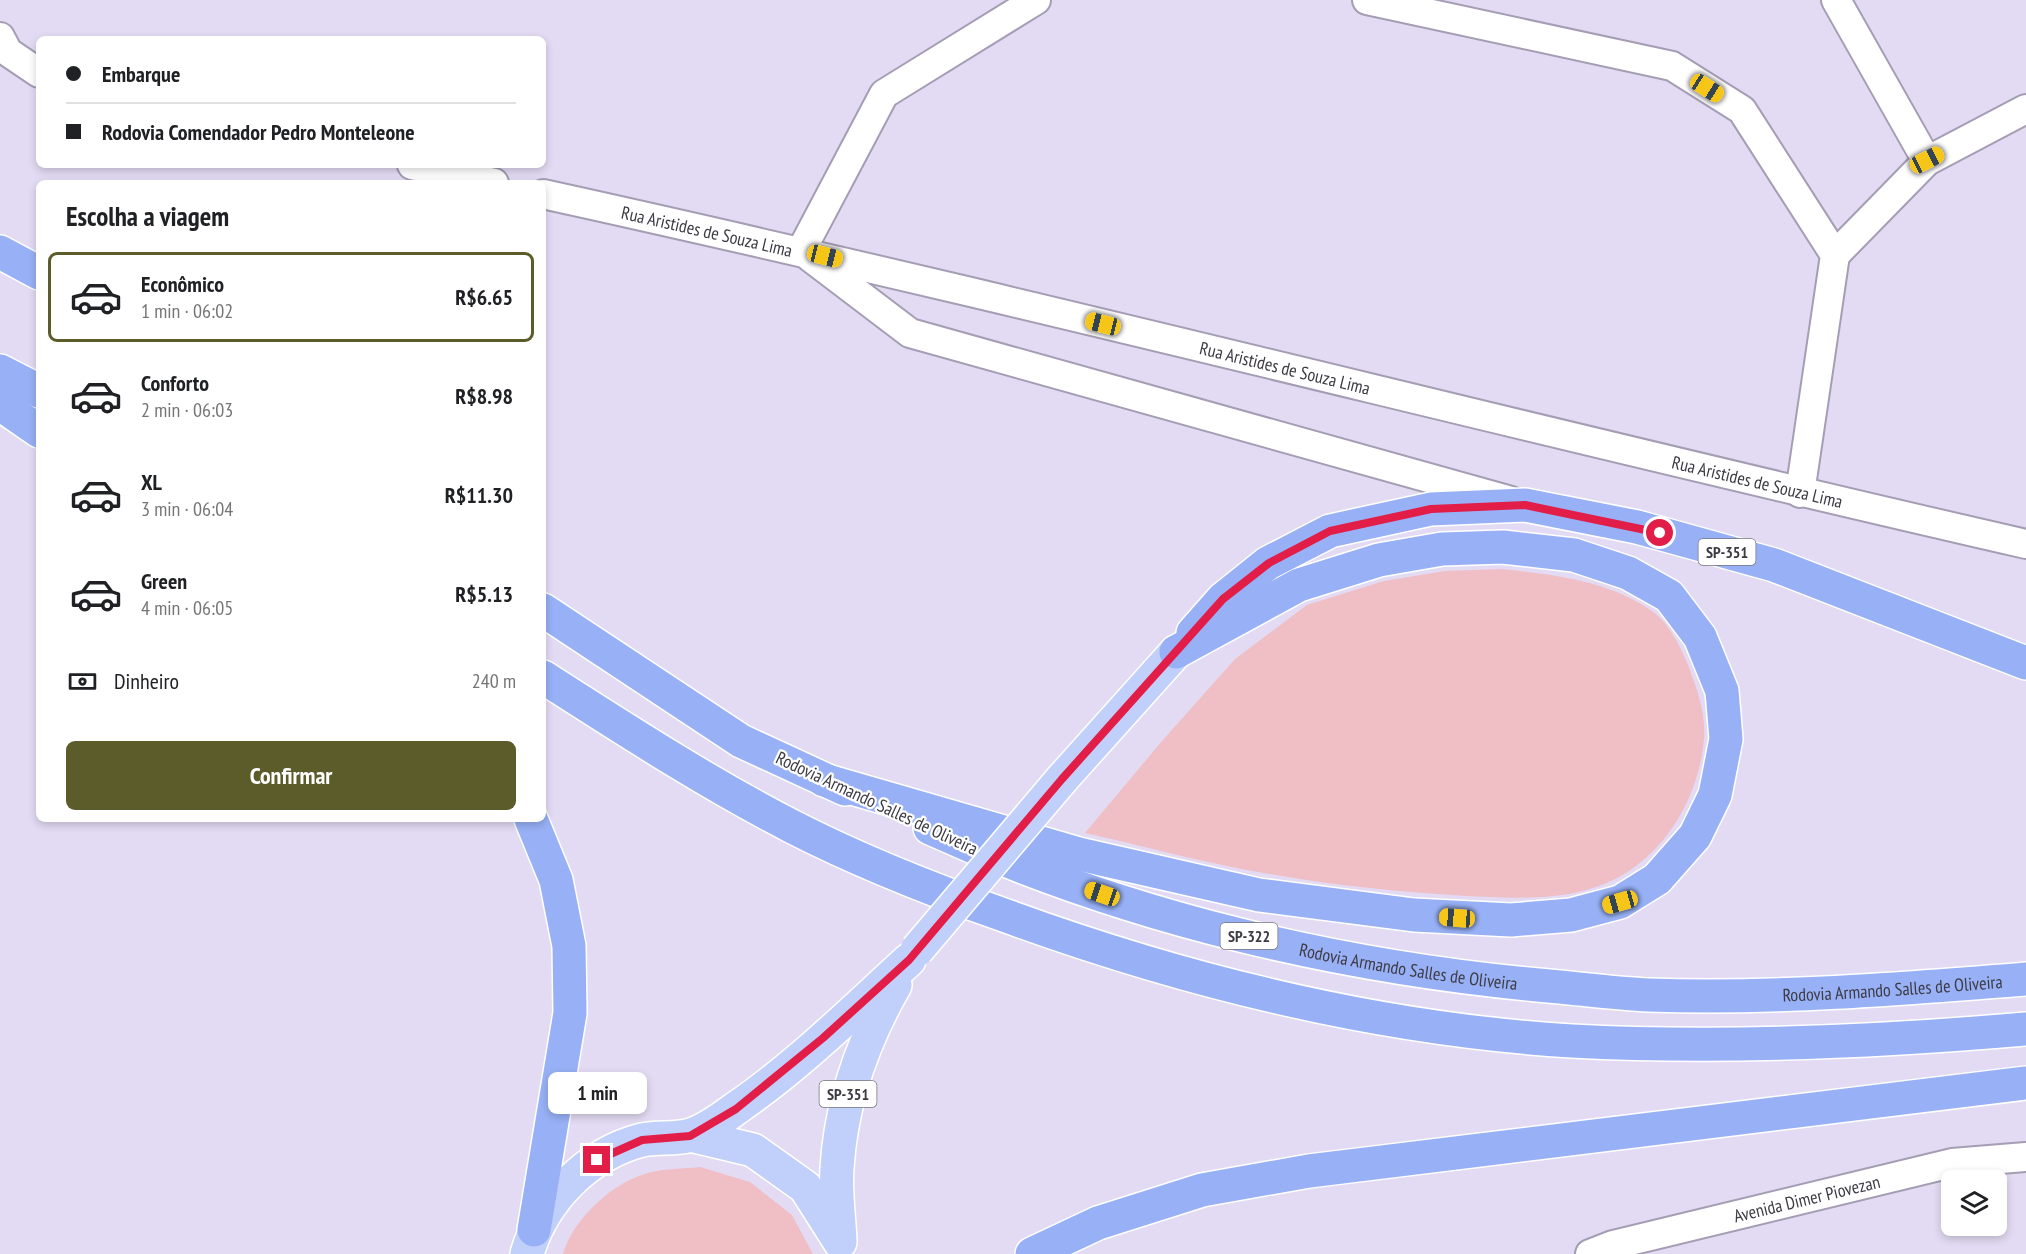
<!DOCTYPE html>
<html lang="pt">
<head>
<meta charset="utf-8">
<style>
  :root { --surface:#fff; --page:#f2f2f2; --text:#202124; --muted:#757577; --line:#e0e0e0; --accent:#5b5c29 }
  body { margin:0; font-family:"PT Sans Narrow",sans-serif; background:var(--page); color:var(--text); height:100vh; display:flex; flex-direction:column; font-size:22px; white-space:nowrap }
  * { box-sizing:border-box; margin:0 }
  p { font-size:20px; color:var(--muted) }
  .icon { flex:none; width:33px; height:33px; fill:none; stroke:currentColor; stroke-width:2; stroke-linecap:round; stroke-linejoin:round }
  .map { position:relative; flex:1; overflow:hidden }
  .drawer { position:absolute; left:36px; top:180px; width:510px; height:642px; display:flex; flex-direction:column; background:var(--surface); border-radius:9px; box-shadow:0 3px 9px #0003 }
  .drawer>* { flex:none }
  .hud { position:absolute; left:36px; top:36px; width:510px; height:132px; border-radius:9px; box-shadow:0 3px 9px #0003; display:grid; align-content:center; height:132px; padding:0 30px; background:var(--surface) }
  .tools { position:absolute; left:1941px; top:1170px; display:grid; gap:12px }
  .tools a { display:grid; place-items:center; width:66px; height:66px; border-radius:9px; background:var(--surface); box-shadow:0 3px 9px #0003; font-size:30px }
  .end { position:absolute; width:27px; height:27px; margin:-14px; border:8px solid #e11d48; background:#fff; box-shadow:0 0 0 3px #fff }
  .from { border-radius:50% }
  .bubble { position:absolute; height:42px; border-radius:9px; background:var(--surface); box-shadow:0 3px 9px #0003; font-size:20px; font-weight:800; line-height:42px; text-align:center }
  .car { position:absolute; width:18px; height:36px; margin:-18px -9px; border-radius:8px; box-shadow:0 0 4px 2px #0007; background:linear-gradient(#f5c518 24%,#345 0 40%,#f5c518 0 76%,#345 0 86%,#f5c518 0) }
  .hud b { display:flex; align-items:center; gap:21px; height:57px; font-size:22px }
  .hud b+b { border-top:2px solid var(--line) }
  .hud i { width:15px; height:15px; background:var(--text) }
  ul { padding:0; list-style:none }
  li { display:flex; align-items:center; gap:18px; height:90px; margin:0 12px 9px; padding:0 18px; border:3px solid transparent; border-radius:9px }
  li div { flex:1 }
  li b { display:block; font-size:22px }
  li em { font-style:normal; font-weight:800 }
  li.current { border-color:var(--accent) }
  li>.icon { width:54px; height:54px; stroke-width:1.5 }
  h2 { padding:0 30px; font-size:27px; line-height:72px }
  .pay { display:flex; align-items:center; gap:15px; height:66px; padding:0 30px; font-size:22px }
  .pay p { margin-inline-start:auto }
  .primary-button { display:flex; gap:12px; margin-top:auto; padding:12px 30px }
  .primary-button a { flex:1; height:69px; border-radius:9px; background:var(--accent); color:#fff; font-size:24px; font-weight:800; line-height:69px; text-align:center }
  .map>svg:first-child { display:block }
  .green { fill:#f0bec5 }
  .lines { fill:none; stroke-linecap:round; stroke-linejoin:round }
  .street-casing { stroke:#a59db4; stroke-width:32 }
  .primary-casing { stroke:#fff; stroke-width:36 }
  .highway-casing { stroke:#fff; stroke-width:36 }
  .street { stroke:#fff; stroke-width:28 }
  .primary { stroke:#c1d0fa; stroke-width:33 }
  .highway { stroke:#98b1f6; stroke-width:33 }
  .primary-bridge-casing { stroke:#fff; stroke-width:36; stroke-linecap:butt }
  .primary-bridge { stroke:#c1d0fa; stroke-width:33 }
  .route { stroke:#e11d48; stroke-width:8 }
  .labels { text-anchor:middle; dominant-baseline:central; stroke-width:4.5; stroke-linejoin:round; paint-order:stroke }
  .shield { fill:#fff; stroke:#77757b; stroke-width:1.5 }
  .shield-label { font-size:16px; font-weight:bold; fill:#3d3a43 }
  .street-label { font-size:18px; fill:#3d3a43; stroke:#fff }
</style>
</head>
<body>
<div class="map">
<svg width="2026" height="1254" viewBox="0 0 2026 1254">
  <rect width="100%" height="100%" fill="#e3dbf3"/>
  <path class="green" d="M 1502,569 C 1554,575 1607,580 1652,611 C 1668,622 1681,647 1688,665 C 1697,689 1706,713 1704,739 C 1699,797 1665,856 1611,881 C 1567,902 1512,898 1466,896 C 1398,892 1330,885 1264,873 C 1204,863 1144,846 1085,833 L 1162,741 L 1235,659 L 1307,605 L 1384,581 L 1445,571 Z
    M 700,1167 L 750,1182 L 792,1215 L 813,1254 L 563,1254 C 573,1219 613,1182 648,1173 C 665,1168 684,1169 700,1167 Z"/>
  <g class="lines">
    <defs>
      <g id="street">
        <path d="M 1367,0 L 1672,66 L 1742,110 L 1835,255 L 1800,493"/>
        <path d="M 1836,0 L 1927,161"/>
        <path d="M 0,37 L 8,52 L 39,73"/>
        <path d="M 412,165 L 494,183"/>
        <path id="s1" d="M 543,194 C 1039,303 1531,431 2026,544"/>
        <path d="M 801,251 L 884,94 L 1036,0"/>
        <path d="M 1835,255 L 1927,161 L 2026,109"/>
        <path d="M 810,257 L 910,333 L 1511,501"/>
        <path id="s2" d="M 1590,1254 L 1613,1245 L 1952,1163 L 2026,1157"/>
      </g>
      <path id="primary" d="M 1062,779 L 1176,652
        M 690,1135 L 753,1150 L 805,1187 L 840,1242
        M 840,1241 C 839,1217 835,1192 837,1168 C 841,1102 863,1041 895,985
        M 527,1254 C 542,1201 587,1154 642,1140 C 657,1137 673,1139 688,1136 C 703,1132 723,1118 735,1109 C 798,1066 853,1011 909,960"/>
      <g id="highway">
        <path d="M 0,252 L 39,273"/>
        <path d="M 0,371 L 39,391"/>
        <path d="M 0,404 L 39,431"/>
        <path d="M 543,610 L 741,741 L 845,789"/>
        <path d="M 1193,633 L 1223,599 L 1268,563 L 1330,531 L 1431,509 L 1525,505 L 1637,527 L 1774,565 L 2026,663"/>
        <path d="M 543,677 C 624,729 706,782 791,826 C 859,861 930,889 1001,914 C 1184,981 1377,1029 1572,1041 C 1723,1049 1875,1042 2026,1029"/>
        <path d="M 824,780 L 1079,854 L 1259,895 L 1414,915 L 1511,920 L 1571,915 L 1620,902 L 1657,879 L 1695,836 L 1715,795 L 1726,739 L 1722,691 L 1700,637 L 1669,596 L 1628,573 L 1574,555 L 1503,547 L 1442,549 L 1379,560 L 1299,585 L 1176,652"/>
        <path d="M 531,819 L 556,880 L 569,946 L 570,1013 L 534,1230"/>
        <path id="s3" d="M 930,828 C 1127,918 1344,969 1560,987 C 1590,990 1620,994 1649,995 C 1776,999 1900,989 2026,979"/>
        <path d="M 1032,1254 L 1098,1223 L 1202,1190 L 1309,1171 L 2026,1083"/>
      </g>
    </defs>
    <use href="#street" class="street-casing"/>
    <use href="#primary" class="primary-casing"/>
    <use href="#highway" class="highway-casing"/>
    <use href="#street" class="street"/>
    <use href="#primary" class="primary"/>
    <use href="#highway" class="highway"/>
    <defs>
      <path id="primary-bridge" d="M 917,950 L 1062,779"/>
    </defs>
    <use href="#primary-bridge" class="primary-bridge-casing"/>
    <use href="#primary-bridge" class="primary-bridge"/>
  </g>
  <g class="lines">
    <path class="route" d="M 597,1160 L 642,1140 L 690,1136 L 736,1109 L 823,1038 L 909,960 L 1062,779 L 1223,599 L 1269,563 L 1330,531 L 1431,509 L 1525,505 L 1660,533"/>
  </g>
  <g class="labels">
    <g class="shield">
      <rect x="1698.5" y="539" width="57" height="26" rx="4.5"/>
      <rect x="1220.5" y="923" width="57" height="26" rx="4.5"/>
      <rect x="819.5" y="1081" width="57" height="26" rx="4.5"/>
    </g>
    <g class="shield-label">
      <text x="1727" y="552">SP-351</text>
      <text x="1249" y="936">SP-322</text>
      <text x="848" y="1094">SP-351</text>
    </g>
    <g class="street-label">
      <text stroke="none"><textPath href="#s1" startOffset="168">Rua Aristides de Souza Lima</textPath></text>
      <text stroke="none"><textPath href="#s1" startOffset="762">Rua Aristides de Souza Lima</textPath></text>
      <text stroke="none"><textPath href="#s1" startOffset="1248">Rua Aristides de Souza Lima</textPath></text>
      <text transform="translate(877 803) rotate(25)">Rodovia Armando Salles de Oliveira</text>
      <text stroke="none"><textPath href="#s3" startOffset="500">Rodovia Armando Salles de Oliveira</textPath></text>
      <text stroke="none"><textPath href="#s3" startOffset="986">Rodovia Armando Salles de Oliveira</textPath></text>
      <text stroke="none"><textPath href="#s2" startOffset="224">Avenida Dimer Piovezan</textPath></text>
    </g>
  </g>
</svg>
<div class="tools">
<a><svg class="icon" aria-label="layers" viewBox="0 0 24 24"><path d="M12 4l9 5-9 5-9-5zM3 14l9 5 9-5"/></svg></a>
</div>
<i class="end from" style="left:1660px;top:533px"></i>
<i class="end" style="left:597px;top:1160px"></i>
<div class="bubble" style="left:548px;top:1072px;width:99px">1 min</div>
<i class="car" style="left:1707px;top:88px;rotate:122deg"></i>
<i class="car" style="left:1927px;top:160px;rotate:63deg"></i>
<i class="car" style="left:825px;top:256px;rotate:104deg"></i>
<i class="car" style="left:1103px;top:324px;rotate:284deg"></i>
<i class="car" style="left:1102px;top:894px;rotate:289deg"></i>
<i class="car" style="left:1620px;top:902px;rotate:254deg"></i>
<i class="car" style="left:1457px;top:918px;rotate:274deg"></i>
<div class="hud">
<b><i class="from"></i>Embarque</b>
<b><i></i>Rodovia Comendador Pedro Monteleone</b>
</div>
<section class="drawer">
<h2>Escolha a viagem</h2>
<ul>
<li class="current"><svg class="icon" aria-label="car" viewBox="0 0 24 24"><path d="M5 17H2v-5l4-1 3-4h7l3 4 3 1v5h-3M9 17h6M6 11h13"/><circle cx="7" cy="17" r="2"/><circle cx="17" cy="17" r="2"/></svg><div><b>Econômico</b><p>1 min · 06:02</p></div><em>R$6.65</em></li>
<li><svg class="icon" aria-label="car" viewBox="0 0 24 24"><path d="M5 17H2v-5l4-1 3-4h7l3 4 3 1v5h-3M9 17h6M6 11h13"/><circle cx="7" cy="17" r="2"/><circle cx="17" cy="17" r="2"/></svg><div><b>Conforto</b><p>2 min · 06:03</p></div><em>R$8.98</em></li>
<li><svg class="icon" aria-label="car" viewBox="0 0 24 24"><path d="M5 17H2v-5l4-1 3-4h7l3 4 3 1v5h-3M9 17h6M6 11h13"/><circle cx="7" cy="17" r="2"/><circle cx="17" cy="17" r="2"/></svg><div><b>XL</b><p>3 min · 06:04</p></div><em>R$11.30</em></li>
<li><svg class="icon" aria-label="car" viewBox="0 0 24 24"><path d="M5 17H2v-5l4-1 3-4h7l3 4 3 1v5h-3M9 17h6M6 11h13"/><circle cx="7" cy="17" r="2"/><circle cx="17" cy="17" r="2"/></svg><div><b>Green</b><p>4 min · 06:05</p></div><em>R$5.13</em></li>
</ul>
<div class="pay"><svg class="icon" aria-label="cash" viewBox="0 0 24 24"><path d="M3 7h18v10H3z"/><circle cx="12" cy="12" r="2"/></svg>Dinheiro<p>240 m</p></div>
<div class="primary-button"><a>Confirmar</a></div>
</section>
</div>
</body>
</html>
